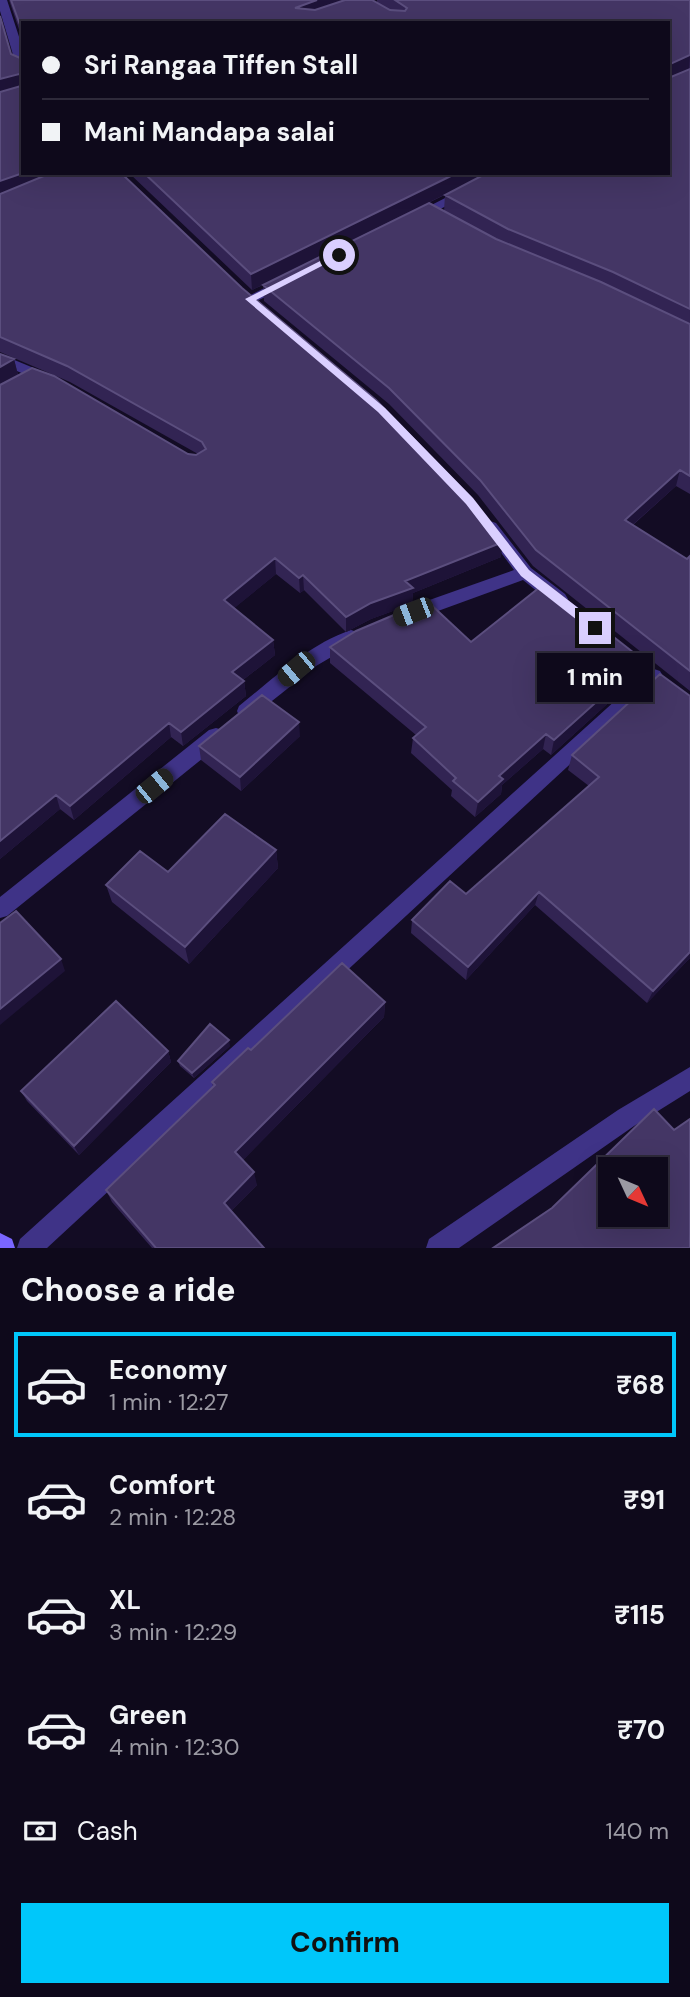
<!DOCTYPE html>
<html lang="en">
<head>
<meta charset="utf-8">
<style>
  :root { --surface:#0e091b; --page:#171224; --text:#f1f3f6; --muted:#9b9aa3; --line:#2e2a3a; --accent:#00c7fa }
  body { margin:0; font-family:"DM Sans",sans-serif; background:var(--page); color:var(--text); height:100vh; display:flex; flex-direction:column; font-size:26px; white-space:nowrap }
  * { box-sizing:border-box; margin:0 }
  p { font-size:23px; color:var(--muted) }
  .icon { flex:none; width:38px; height:38px; fill:none; stroke:currentColor; stroke-width:2; stroke-linecap:round; stroke-linejoin:round }
  .map { position:relative; height:1248px; overflow:hidden }
  .details { display:flex; flex-direction:column; background:var(--surface); flex:1 }
  .details>* { flex:none }
  .guide { position:absolute; left:21px; top:21px; width:649px; height:154px; border-radius:0px; box-shadow:0 7px 28px #0002,0 0 0 2px var(--line); display:grid; align-content:center; height:154px; padding:0 21px; background:var(--surface) }
  .needle { width:46px; rotate:134deg }
  .controls { position:absolute; left:598px; top:1157px; display:grid; gap:14px }
  .controls a { display:grid; place-items:center; width:70px; height:70px; border-radius:0px; background:var(--surface); box-shadow:0 7px 28px #0002,0 0 0 2px var(--line); font-size:35px }
  .end { position:absolute; width:32px; height:32px; margin:-16px; border:9px solid #dacfff; background:#111; box-shadow:0 0 0 4px #111 }
  .from { border-radius:50% }
  .bubble { position:absolute; height:49px; border-radius:0px; background:var(--surface); box-shadow:0 7px 28px #0002,0 0 0 2px var(--line); font-size:23px; font-weight:700; line-height:49px; text-align:center }
  .car { position:absolute; width:21px; height:42px; margin:-21px -10px; border-radius:9px; box-shadow:0 0 5px 2px #0007; background:linear-gradient(#222 24%,#8ab4d8 0 40%,#222 0 76%,#8ab4d8 0 86%,#222 0) }
  .guide b { display:flex; align-items:center; gap:24px; height:66px; font-size:26px }
  .guide b+b { border-top:2px solid var(--line) }
  .guide i { width:18px; height:18px; background:var(--text) }
  ul { padding:0; list-style:none }
  li { display:flex; align-items:center; gap:21px; height:105px; margin:0 14px 10px; padding:0 7px; border:4px solid transparent; border-radius:0px }
  li div { flex:1 }
  li b { display:block; font-size:26px }
  li em { font-style:normal; font-weight:700 }
  li.active { border-color:var(--accent) }
  li>.icon { width:63px; height:63px; stroke-width:1.5 }
  h2 { padding:0 21px; font-size:32px; line-height:84px }
  .pay { display:flex; align-items:center; gap:18px; height:77px; padding:0 21px; font-size:26px }
  .pay p { margin-inline-start:auto }
  .primary-button { display:flex; gap:14px; margin-top:auto; padding:14px 21px }
  .primary-button a { flex:1; height:80px; border-radius:0px; background:var(--accent); color:#111; font-size:28px; font-weight:700; line-height:80px; text-align:center }
  .map>svg:first-child { display:block }
  .lines { fill:none; stroke-linecap:round; stroke-linejoin:round }
  .minor { fill:#3f3387; fill-rule:evenodd }
  .secondary { fill:#7a66ff; fill-rule:evenodd }
  .wall { fill:#322453; fill-rule:evenodd }
  .shaded-wall { fill:#1e1338 }
  .building { fill:#443665; stroke:#5b4e7e; stroke-width:2; fill-rule:evenodd }
  .route { fill:#dacfff }
</style>
</head>
<body>
<div class="map">
<svg width="690" height="1248" viewBox="0 0 690 1248">
  <rect width="100%" height="100%" fill="#130c24"/>
  <g class="lines">
    <path class="minor" d="M 0,0 L 7,0 L 23,49 L 23,71 L 17,68 L 0,11 Z
      M 494,173 L 510,173 L 421,219 L 416,220 L 410,216 Z
      M 284,278 L 291,282 L 289,285 L 255,302 L 245,302 L 243,299 Z
      M 0,354 L 53,376 L 55,379 L 48,384 L 0,364 Z
      M 490,521 L 496,523 L 531,568 L 565,594 L 568,599 L 565,604 L 553,604 L 523,580 L 416,619 L 404,619 L 401,614 L 404,609 L 514,570 L 482,527 Z
      M 351,630 L 357,632 L 360,637 L 357,642 L 316,666 L 253,716 L 246,719 L 239,716 L 237,711 L 239,706 C 273,679 309,644 351,630 Z
      M 654,669 L 660,671 L 663,676 L 660,681 L 47,1248 L 17,1248 L 20,1239 L 648,671 Z
      M 216,728 L 223,730 L 225,736 L 223,742 L 7,916 L 0,918 L 0,897 L 209,730 Z
      M 690,1067 L 690,1091 L 634,1126 L 459,1248 L 426,1248 L 429,1239 L 618,1110 Z"/>
    <path class="secondary" d="M 0,1233 L 12,1239 L 15,1248 L 0,1248 Z"/>
  </g>
  <path class="wall" d="M 9,0 L 372,0 L 377,3 L 377,0 L 690,0 L 690,494 L 676,486 L 633,525 L 687,559 L 690,556 L 690,691 L 533,566 L 478,495 L 389,404 L 264,301 L 263,285 L 252,290 L 129,173 L 668,173 L 23,23 L 23,173 L 501,557 L 413,593 L 412,604 L 371,619 L 346,632 L 304,590 L 300,593 L 276,574 L 234,608 L 273,640 L 275,655 L 243,680 L 244,681 L 246,696 L 183,746 L 171,737 L 74,820 L 60,809 L 0,859 L 14,359 L 18,375 L 188,454 L 196,455 L 198,454 L 70,382 L 0,352 L 0,16 L 11,54 L 20,58 L 22,38 ZM 471,182 L 445,195 L 444,211 L 294,269 Z
    M 471,642 L 638,676 L 551,755 L 543,749 L 502,785 L 501,794 L 475,817 L 451,796 L 452,790 L 411,753 L 413,738 L 416,735 L 330,663 L 330,647 Z
    M 690,696 L 690,958 L 647,1003 L 535,905 L 466,980 L 411,933 L 412,920 L 466,894 L 589,786 L 568,770 L 572,755 Z
    M 300,736 L 241,791 L 201,760 L 199,746 Z
    M 276,850 L 278,868 L 189,964 L 112,902 L 106,885 Z
    M 385,1002 L 384,1017 L 243,1160 L 257,1185 L 231,1211 L 264,1248 L 152,1248 L 112,1202 L 106,1190 L 213,1087 L 212,1082 L 251,1050 Z
    M 230,1046 L 194,1078 L 180,1066 L 178,1061 Z
    M 168,1051 L 171,1062 L 79,1155 L 27,1101 L 21,1091 Z"/>
  <path class="shaded-wall" d="M 317,0 L 354,0 L 297,23 L 295,8 Z
    M 690,55 L 689,70 L 668,79 L 670,64 Z
    M 19,74 L 22,89 L 0,96 L 0,79 Z
    M 23,173 L 65,173 L 0,199 L 0,181 Z
    M 457,173 L 488,173 L 252,290 L 251,274 Z
    M 14,359 L 18,375 L 0,386 L 0,367 Z
    M 680,470 L 676,486 L 621,535 L 625,520 Z
    M 503,542 L 501,557 L 413,593 L 412,604 L 371,619 L 346,632 L 346,617 L 371,603 L 405,581 Z
    M 275,558 L 276,574 L 226,615 L 224,600 Z
    M 303,575 L 304,590 L 300,593 L 299,578 Z
    M 273,640 L 275,655 L 234,687 L 232,672 Z
    M 643,660 L 638,676 L 551,755 L 554,740 Z
    M 244,681 L 246,696 L 183,746 L 181,732 Z
    M 299,722 L 300,736 L 241,791 L 240,777 Z
    M 169,723 L 171,737 L 74,820 L 70,806 Z
    M 546,734 L 543,749 L 502,785 L 501,794 L 475,817 L 478,802 L 499,776 Z
    M 56,795 L 60,809 L 0,859 L 0,841 Z
    M 276,850 L 278,868 L 189,964 L 185,947 Z
    M 539,892 L 535,905 L 466,980 L 468,967 Z
    M 690,952 L 690,958 L 647,1003 L 653,991 Z
    M 61,959 L 65,971 L 0,1025 L 0,1009 Z
    M 385,1002 L 384,1017 L 238,1165 L 235,1152 Z
    M 229,1040 L 230,1046 L 194,1078 L 192,1073 Z
    M 168,1051 L 171,1062 L 79,1155 L 74,1146 Z
    M 254,1172 L 257,1185 L 227,1215 L 224,1203 Z"/>
  <path class="building" d="M 11,0 L 317,0 L 295,8 L 315,10 L 345,0 L 372,0 L 390,10 L 405,11 L 407,8 L 395,0 L 690,0 L 690,55 L 670,64 L 671,77 L 690,69 L 690,309 L 613,272 L 508,229 L 445,195 L 487,173 L 668,173 L 668,23 L 23,23 L 23,173 L 0,181 L 0,92 L 21,86 L 22,77 L 19,74 L 0,79 L 0,16 L 11,54 L 20,58 L 23,33 Z
    M 51,173 L 121,173 L 242,288 L 376,400 L 464,491 L 503,542 L 405,581 L 413,588 L 371,603 L 346,617 L 303,575 L 299,578 L 275,558 L 224,600 L 273,640 L 232,672 L 244,681 L 181,732 L 169,723 L 70,806 L 56,795 L 0,841 L 0,385 L 32,368 L 54,376 L 188,454 L 196,455 L 206,449 L 202,442 L 67,366 L 0,337 L 0,194 Z
    M 144,173 L 457,173 L 251,274 Z
    M 429,203 L 496,239 L 601,282 L 690,324 L 690,476 L 680,470 L 625,520 L 687,559 L 690,556 L 690,671 L 536,550 L 480,480 L 389,388 L 263,285 Z
    M 0,354 L 14,359 L 0,367 Z
    M 545,583 L 643,660 L 554,740 L 546,734 L 499,776 L 503,779 L 478,802 L 453,781 L 456,778 L 413,738 L 426,727 L 330,647 L 356,631 L 427,601 L 471,642 Z
    M 660,674 L 690,696 L 690,952 L 653,991 L 539,892 L 468,967 L 412,920 L 450,881 L 466,894 L 599,777 L 572,755 Z
    M 262,695 L 299,722 L 240,777 L 199,746 Z
    M 225,814 L 276,850 L 185,947 L 106,885 L 140,851 L 168,872 Z
    M 16,911 L 61,959 L 0,1009 L 0,923 Z
    M 342,963 L 385,1002 L 235,1152 L 254,1172 L 224,1203 L 264,1248 L 156,1248 L 106,1190 L 215,1085 L 212,1082 L 248,1048 L 251,1050 Z
    M 116,1001 L 168,1051 L 74,1146 L 21,1091 Z
    M 210,1024 L 229,1040 L 192,1073 L 178,1061 Z
    M 654,1109 L 674,1130 L 690,1119 L 690,1248 L 493,1248 L 552,1208 ZM 611,1169 L 656,1169 L 656,1214 L 611,1214 Z"/>
  <path class="route" d="M 336,253 L 343,255 L 256,300 L 385,408 L 473,498 L 529,570 L 599,624 L 599,631 L 591,631 L 521,576 L 466,504 L 378,412 L 245,299 Z"/>
</svg>
<div class="controls">
<a><svg class="needle" viewBox="-14 -14 28 28"><path d="M0-13l5 13h-10z" fill="#e53935"/><path d="M0 13l5-13h-10z" fill="#9b9aa3"/></svg></a>
</div>
<i class="end from" style="left:339px;top:255px"></i>
<i class="end" style="left:595px;top:628px"></i>
<div class="bubble" style="left:537px;top:653px;width:116px">1 min</div>
<i class="car" style="left:413px;top:612px;rotate:249deg"></i>
<i class="car" style="left:296px;top:669px;rotate:230deg"></i>
<i class="car" style="left:154px;top:786px;rotate:51deg"></i>
<div class="guide">
<b><i class="from"></i>Sri Rangaa Tiffen Stall</b>
<b><i></i>Mani Mandapa salai</b>
</div>
</div>
<section class="details">
<h2>Choose a ride</h2>
<ul>
<li class="active"><svg class="icon" aria-label="car" viewBox="0 0 24 24"><path d="M5 17H2v-5l4-1 3-4h7l3 4 3 1v5h-3M9 17h6M6 11h13"/><circle cx="7" cy="17" r="2"/><circle cx="17" cy="17" r="2"/></svg><div><b>Economy</b><p>1 min · 12:27</p></div><em>₹68</em></li>
<li><svg class="icon" aria-label="car" viewBox="0 0 24 24"><path d="M5 17H2v-5l4-1 3-4h7l3 4 3 1v5h-3M9 17h6M6 11h13"/><circle cx="7" cy="17" r="2"/><circle cx="17" cy="17" r="2"/></svg><div><b>Comfort</b><p>2 min · 12:28</p></div><em>₹91</em></li>
<li><svg class="icon" aria-label="car" viewBox="0 0 24 24"><path d="M5 17H2v-5l4-1 3-4h7l3 4 3 1v5h-3M9 17h6M6 11h13"/><circle cx="7" cy="17" r="2"/><circle cx="17" cy="17" r="2"/></svg><div><b>XL</b><p>3 min · 12:29</p></div><em>₹115</em></li>
<li><svg class="icon" aria-label="car" viewBox="0 0 24 24"><path d="M5 17H2v-5l4-1 3-4h7l3 4 3 1v5h-3M9 17h6M6 11h13"/><circle cx="7" cy="17" r="2"/><circle cx="17" cy="17" r="2"/></svg><div><b>Green</b><p>4 min · 12:30</p></div><em>₹70</em></li>
</ul>
<div class="pay"><svg class="icon" aria-label="cash" viewBox="0 0 24 24"><path d="M3 7h18v10H3z"/><circle cx="12" cy="12" r="2"/></svg>Cash<p>140 m</p></div>
<div class="primary-button"><a>Confirm</a></div>
</section>
</body>
</html>
